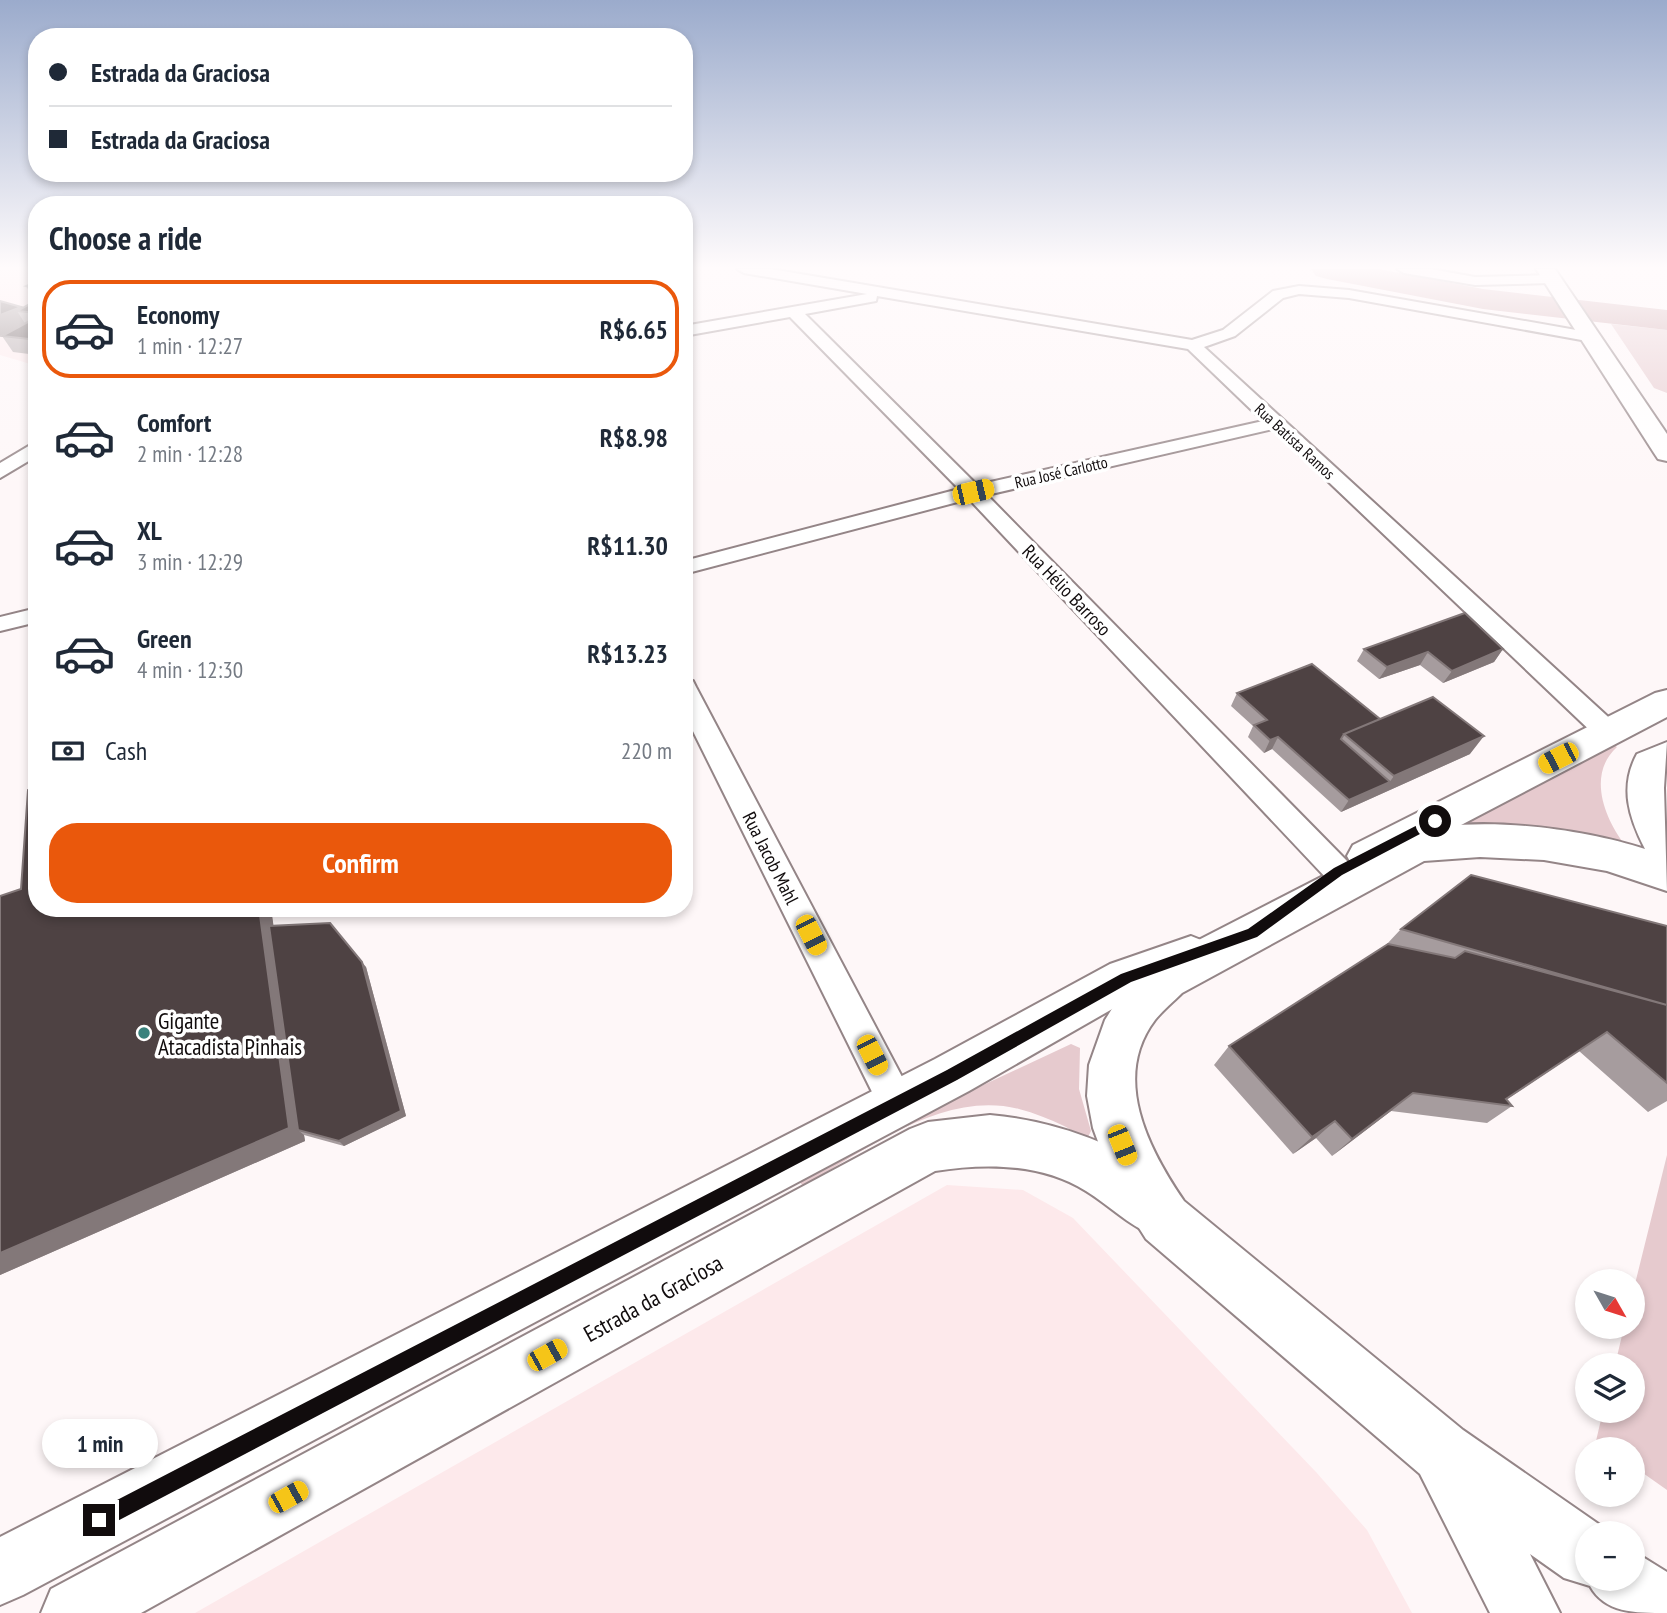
<!DOCTYPE html>
<html lang="en">
<head>
<meta charset="utf-8">
<style>
  :root { --surface:#fff; --page:#f2f2f3; --text:#1f2937; --muted:#747a83; --line:#e0e1e3; --accent:#ea580c }
  body { margin:0; font-family:"PT Sans Narrow",sans-serif; background:var(--page); color:var(--text); height:100vh; display:flex; flex-direction:column; font-size:26px; white-space:nowrap }
  * { box-sizing:border-box; margin:0 }
  p { font-size:23px; color:var(--muted) }
  .icon { flex:none; width:38px; height:38px; fill:none; stroke:currentColor; stroke-width:2; stroke-linecap:round; stroke-linejoin:round }
  .map { position:relative; flex:1; overflow:hidden }
  .drawer { position:absolute; left:28px; top:196px; width:665px; height:721px; display:flex; flex-direction:column; background:var(--surface); border-radius:28px; box-shadow:0 4px 10px #0003 }
  .drawer>* { flex:none }
  .guide { position:absolute; left:28px; top:28px; width:665px; height:154px; border-radius:28px; box-shadow:0 4px 10px #0003; display:grid; align-content:center; height:154px; padding:0 21px; background:var(--surface) }
  .needle { width:46px; rotate:129deg }
  .fabs { position:absolute; left:1575px; top:1269px; display:grid; gap:14px }
  .fabs a { display:grid; place-items:center; width:70px; height:70px; border-radius:50%; background:var(--surface); box-shadow:0 4px 10px #0003; font-size:35px }
  .end { position:absolute; width:32px; height:32px; margin:-16px; border:9px solid #110c0d; background:#fff; box-shadow:0 0 0 4px #fff }
  .from { border-radius:50% }
  .bubble { position:absolute; height:49px; border-radius:24px; background:var(--surface); box-shadow:0 4px 10px #0003; font-size:23px; font-weight:700; line-height:49px; text-align:center }
  .car { position:absolute; width:21px; height:42px; margin:-21px -10px; border-radius:9px; box-shadow:0 0 5px 2px #0007; background:linear-gradient(#f5c518 24%,#345 0 40%,#f5c518 0 76%,#345 0 86%,#f5c518 0) }
  .guide b { display:flex; align-items:center; gap:24px; height:66px; font-size:26px }
  .guide b+b { border-top:2px solid var(--line) }
  .guide i { width:18px; height:18px; background:var(--text) }
  ul { padding:0; list-style:none }
  li { display:flex; align-items:center; gap:21px; height:98px; margin:0 14px 10px; padding:0 7px; border:4px solid transparent; border-radius:28px }
  li div { flex:1 }
  li b { display:block; font-size:26px }
  li em { font-style:normal; font-weight:700 }
  li.selected { border-color:var(--accent) }
  li>.icon { width:63px; height:63px; stroke-width:1.5 }
  h2 { padding:0 21px; font-size:32px; line-height:84px }
  .pay { display:flex; align-items:center; gap:18px; height:77px; padding:0 21px; font-size:26px }
  .pay p { margin-inline-start:auto }
  .primary-button { display:flex; gap:14px; margin-top:auto; padding:14px 21px }
  .primary-button a { flex:1; height:80px; border-radius:28px; background:var(--accent); color:#fff; font-size:28px; font-weight:700; line-height:80px; text-align:center }
  .map>svg:first-child { display:block }
  .built { fill:#fde9eb }
  .green { fill:#e6cace }
  .lines { fill:none; stroke-linecap:round; stroke-linejoin:round }
  .river { fill:#c99ea3; fill-rule:evenodd }
  .minor-casing { stroke:#948587; stroke-width:4 }
  .secondary-casing { stroke:#948587; stroke-width:4 }
  .primary-casing { stroke:#948587; stroke-width:4 }
  .motorway-casing { stroke:#948587; stroke-width:4 }
  .minor { fill:#fff; fill-rule:evenodd }
  .secondary { fill:#fff; fill-rule:evenodd }
  .primary { fill:#fff; fill-rule:evenodd }
  .motorway { fill:#fff; fill-rule:evenodd }
  .wall { fill:#a69c9e }
  .shaded-wall { fill:#837879 }
  .building { fill:#4e4243; stroke:#837879; stroke-width:2 }
  .route { fill:#110c0d }
  .poi-dot { fill:#3a827d; stroke:#fff; stroke-width:2.5 }
  .labels { text-anchor:middle; dominant-baseline:central; stroke-width:7; stroke-linejoin:round; paint-order:stroke }
  .far-street-label { font-size:16px; fill:#110c0d; stroke:#fff }
  .street-label { font-size:19px; fill:#110c0d; stroke:#fff }
  .near-poi-label { font-size:23px; fill:#110c0d; stroke:#fff; text-anchor:start }
  .near-street-label { font-size:23px; fill:#110c0d; stroke:#fff }
</style>
</head>
<body>
<div class="map">
<svg width="1667" height="1613" viewBox="0 0 1667 1613">
  <rect width="100%" height="100%" fill="#fef7f8"/>
  <path class="built" d="M 17,269 L 37,274 L 37,366 L 0,355 L 0,270 Z
    M 947,1185 L 1023,1190 L 1073,1218 L 1316,1472 L 1367,1530 L 1412,1613 L 195,1613 Z"/>
  <path class="green" d="M 1611,324 L 1667,330 L 1667,393 L 1654,388 Z
    M 1612,744 L 1617,747 C 1587,774 1604,818 1625,845 L 1463,825 Z
    M 1071,1044 L 1080,1048 L 1079,1089 L 1091,1131 L 1088,1137 C 1079,1136 1072,1130 1064,1126 C 1050,1119 1034,1113 1019,1109 C 942,1090 867,1150 803,1186 L 798,1180 L 921,1114 Z
    M 1667,1155 L 1667,1490 L 1633,1466 L 1633,1449 L 1608,1449 L 1596,1441 L 1603,1411 L 1633,1410 L 1633,1365 L 1615,1365 L 1624,1327 L 1633,1326 L 1633,1292 Z"/>
  <g class="lines">
    <path class="river" d="M 1311,269 L 1379,269 L 1483,289 L 1667,310 L 1667,330 L 1483,309 L 1327,279 L 1316,276 Z"/>
    <defs>
      <path id="minor" d="M 737,269 L 771,269 L 1192,340 L 1223,330 L 1273,291 L 1299,286 L 1349,290 L 1593,333 L 1595,336 L 1593,339 L 1587,341 L 1349,298 L 1299,294 L 1283,298 L 1235,336 L 1204,347 L 1617,725 L 1621,732 L 1617,739 L 1608,741 L 1599,739 L 1273,429 L 987,495 L 1348,862 L 1353,871 L 1348,880 L 1338,883 L 1328,880 L 969,499 L 684,574 L 684,561 L 959,489 L 790,317 L 684,336 L 684,326 L 867,294 L 744,273 ZM 877,296 L 1188,349 L 1263,421 L 977,485 L 805,314 L 876,301 Z
        M 1397,269 L 1431,269 L 1475,277 L 1551,275 L 1558,279 L 1551,283 L 1475,285 L 1404,273 Z
        M 37,441 L 37,456 L 0,478 L 0,463 Z
        M 37,608 L 37,622 L 0,631 L 0,617 Z
        M 684,679 L 693,681 L 696,687 L 910,1092 L 915,1104 L 910,1116 L 897,1121 L 884,1116 L 684,713 Z"/>
      <path id="secondary" d="M 1536,269 L 1555,269 L 1667,434 L 1667,461 L 1658,459 L 1654,453 Z"/>
      <path id="primary" d="M 1667,690 L 1667,717 L 1381,867 L 1367,872 L 1353,867 L 1347,856 L 1353,845 L 1655,693 Z
        M 1191,936 L 1206,942 L 1213,955 L 1206,968 L 1142,992 L 969,1091 L 23,1595 L 0,1605 L 0,1537 L 935,1059 L 1110,964 Z
        M 990,1115 C 1048,1120 1130,1144 1170,1189 C 1175,1194 1177,1203 1179,1209 L 1172,1228 L 1153,1235 C 1128,1225 1109,1205 1086,1191 C 1041,1163 986,1163 935,1171 L 141,1613 L 41,1613 L 51,1589 L 910,1129 L 928,1122 Z"/>
      <path id="motorway" d="M 1667,742 L 1664,788 L 1667,891 L 1607,871 L 1544,860 L 1480,857 L 1424,861 L 1182,993 C 1173,1002 1163,1010 1155,1020 C 1111,1078 1149,1150 1184,1201 L 1463,1430 L 1610,1532 L 1587,1533 L 1587,1578 L 1633,1578 L 1633,1551 L 1667,1572 L 1667,1613 C 1634,1613 1605,1613 1590,1586 L 1564,1578 L 1530,1554 L 1560,1613 L 1490,1613 L 1420,1474 L 1146,1239 L 1127,1209 L 1111,1177 L 1093,1128 L 1087,1096 L 1089,1065 L 1105,1020 L 1123,991 L 1150,965 L 1403,835 C 1469,813 1580,828 1645,849 C 1629,818 1619,787 1637,754 Z"/>
    </defs>
    <use href="#minor" class="minor-casing"/>
    <use href="#secondary" class="secondary-casing"/>
    <use href="#primary" class="primary-casing"/>
    <use href="#motorway" class="motorway-casing"/>
    <use href="#minor" class="minor"/>
    <use href="#secondary" class="secondary"/>
    <use href="#primary" class="primary"/>
    <use href="#motorway" class="motorway"/>
  </g>
  <path class="wall" d="M 37,281 L 37,293 L 29,291 L 26,286 Z
    M 37,300 L 37,355 L 13,352 L 2,336 L 11,331 L 0,336 L 0,301 L 22,308 Z
    M 1364,649 L 1503,649 L 1494,662 L 1443,683 L 1420,665 L 1379,679 L 1357,661 Z
    M 1237,693 L 1380,719 L 1470,754 L 1341,812 L 1272,749 L 1264,753 L 1248,737 L 1253,726 L 1231,706 Z
    M 0,896 L 37,908 L 271,908 L 273,925 L 366,967 L 406,1116 L 344,1146 L 304,1135 L 305,1141 L 0,1275 Z
    M 1667,926 L 1667,1101 L 1648,1112 L 1579,1051 L 1506,1100 L 1512,1106 L 1487,1123 L 1391,1111 L 1332,1156 L 1316,1138 L 1293,1154 L 1214,1065 L 1229,1046 L 1386,945 L 1401,929 Z"/>
  <path class="shaded-wall" d="M 21,307 L 24,312 L 17,311 L 26,325 L 0,336 L 0,315 Z
    M 37,335 L 37,350 L 29,339 Z
    M 1503,649 L 1494,662 L 1443,683 L 1452,671 Z
    M 1428,652 L 1420,665 L 1379,679 L 1387,667 Z
    M 1484,736 L 1470,754 L 1381,794 L 1394,776 Z
    M 1278,737 L 1272,749 L 1264,753 L 1270,740 Z
    M 1390,782 L 1381,794 L 1341,812 L 1349,800 Z
    M 259,908 L 271,908 L 303,1132 L 298,1130 L 304,1135 L 305,1141 L 0,1275 L 0,1253 Z
    M 362,962 L 366,967 L 406,1116 L 344,1146 L 339,1141 Z
    M 1413,1093 L 1391,1111 L 1332,1156 L 1352,1139 Z
    M 1335,1121 L 1316,1138 L 1293,1154 L 1312,1137 Z"/>
  <path class="building" d="M 34,283 L 37,289 L 26,286 Z
    M 37,300 L 37,313 L 17,311 Z
    M 0,301 L 21,307 L 0,315 Z
    M 37,317 L 37,335 L 29,339 L 2,336 Z
    M 1465,613 L 1503,649 L 1452,671 L 1428,652 L 1387,667 L 1364,649 Z
    M 1312,664 L 1380,719 L 1344,734 L 1341,739 L 1390,782 L 1349,800 L 1278,737 L 1270,740 L 1254,725 L 1267,720 L 1237,693 Z
    M 1433,697 L 1484,736 L 1394,776 L 1344,734 Z
    M 37,788 L 37,908 L 259,908 L 289,1128 L 0,1253 L 0,896 L 21,889 L 28,790 Z
    M 1471,875 L 1667,926 L 1667,1005 L 1401,929 Z
    M 330,923 L 362,962 L 401,1111 L 339,1141 L 298,1130 L 269,926 Z
    M 1388,944 L 1455,958 L 1465,951 L 1667,1005 L 1667,1083 L 1607,1032 L 1506,1099 L 1512,1106 L 1413,1093 L 1352,1139 L 1335,1121 L 1312,1137 L 1229,1046 Z"/>
  <linearGradient id="sky" x2="0" y2="1"><stop stop-color="#9babcc"/><stop offset="0.54" stop-color="#fffbfc"/><stop offset="1" stop-color="#fffbfc" stop-opacity="0"/></linearGradient>
  <rect width="1667" height="495" fill="url(#sky)"/>
  <path class="route" d="M 1435,816 L 1439,818 L 1439,824 L 1342,875 L 1257,937 L 1131,982 L 957,1080 L 106,1527 L 99,1529 L 92,1527 L 90,1520 L 92,1513 L 947,1070 L 1121,974 L 1248,929 L 1334,868 Z"/>
  <circle class="poi-dot" cx="144" cy="1033" r="7"/>
  <g class="labels">
    <g class="far-street-label">
      <text transform="translate(1295 441) rotate(43)">Rua Batista Ramos</text>
      <text transform="translate(1061 472) rotate(-13)">Rua José Carlotto</text>
    </g>
    <g class="street-label">
      <text transform="translate(1067 590) rotate(46)">Rua Hélio Barroso</text>
      <text transform="translate(771 858) rotate(63)">Rua Jacob Mahl</text>
    </g>
    <g class="near-poi-label">
      <text x="158" y="1020">Gigante<tspan x="158" dy="26">Atacadista Pinhais</tspan></text>
    </g>
    <g class="near-street-label">
      <text transform="translate(653 1298) rotate(-29)">Estrada da Graciosa</text>
    </g>
  </g>
</svg>
<div class="fabs">
<a><svg class="needle" viewBox="-14 -14 28 28"><path d="M0-13l5 13h-10z" fill="#e53935"/><path d="M0 13l5-13h-10z" fill="#747a83"/></svg></a>
<a><svg class="icon" aria-label="layers" viewBox="0 0 24 24"><path d="M12 4l9 5-9 5-9-5zM3 14l9 5 9-5"/></svg></a>
<a>+</a>
<a>−</a>
</div>
<i class="end from" style="left:1435px;top:821px"></i>
<i class="end" style="left:99px;top:1520px"></i>
<div class="bubble" style="left:42px;top:1419px;width:116px">1 min</div>
<i class="car" style="left:973px;top:492px;rotate:77deg"></i>
<i class="car" style="left:1558px;top:758px;rotate:243deg"></i>
<i class="car" style="left:811px;top:935px;rotate:153deg"></i>
<i class="car" style="left:872px;top:1055px;rotate:153deg"></i>
<i class="car" style="left:1122px;top:1145px;rotate:158deg"></i>
<i class="car" style="left:547px;top:1355px;rotate:61deg"></i>
<i class="car" style="left:288px;top:1497px;rotate:61deg"></i>
<div class="guide">
<b><i class="from"></i>Estrada da Graciosa</b>
<b><i></i>Estrada da Graciosa</b>
</div>
<section class="drawer">
<h2>Choose a ride</h2>
<ul>
<li class="selected"><svg class="icon" aria-label="car" viewBox="0 0 24 24"><path d="M5 17H2v-5l4-1 3-4h7l3 4 3 1v5h-3M9 17h6M6 11h13"/><circle cx="7" cy="17" r="2"/><circle cx="17" cy="17" r="2"/></svg><div><b>Economy</b><p>1 min · 12:27</p></div><em>R$6.65</em></li>
<li><svg class="icon" aria-label="car" viewBox="0 0 24 24"><path d="M5 17H2v-5l4-1 3-4h7l3 4 3 1v5h-3M9 17h6M6 11h13"/><circle cx="7" cy="17" r="2"/><circle cx="17" cy="17" r="2"/></svg><div><b>Comfort</b><p>2 min · 12:28</p></div><em>R$8.98</em></li>
<li><svg class="icon" aria-label="car" viewBox="0 0 24 24"><path d="M5 17H2v-5l4-1 3-4h7l3 4 3 1v5h-3M9 17h6M6 11h13"/><circle cx="7" cy="17" r="2"/><circle cx="17" cy="17" r="2"/></svg><div><b>XL</b><p>3 min · 12:29</p></div><em>R$11.30</em></li>
<li><svg class="icon" aria-label="car" viewBox="0 0 24 24"><path d="M5 17H2v-5l4-1 3-4h7l3 4 3 1v5h-3M9 17h6M6 11h13"/><circle cx="7" cy="17" r="2"/><circle cx="17" cy="17" r="2"/></svg><div><b>Green</b><p>4 min · 12:30</p></div><em>R$13.23</em></li>
</ul>
<div class="pay"><svg class="icon" aria-label="cash" viewBox="0 0 24 24"><path d="M3 7h18v10H3z"/><circle cx="12" cy="12" r="2"/></svg>Cash<p>220 m</p></div>
<div class="primary-button"><a>Confirm</a></div>
</section>
</div>
</body>
</html>
